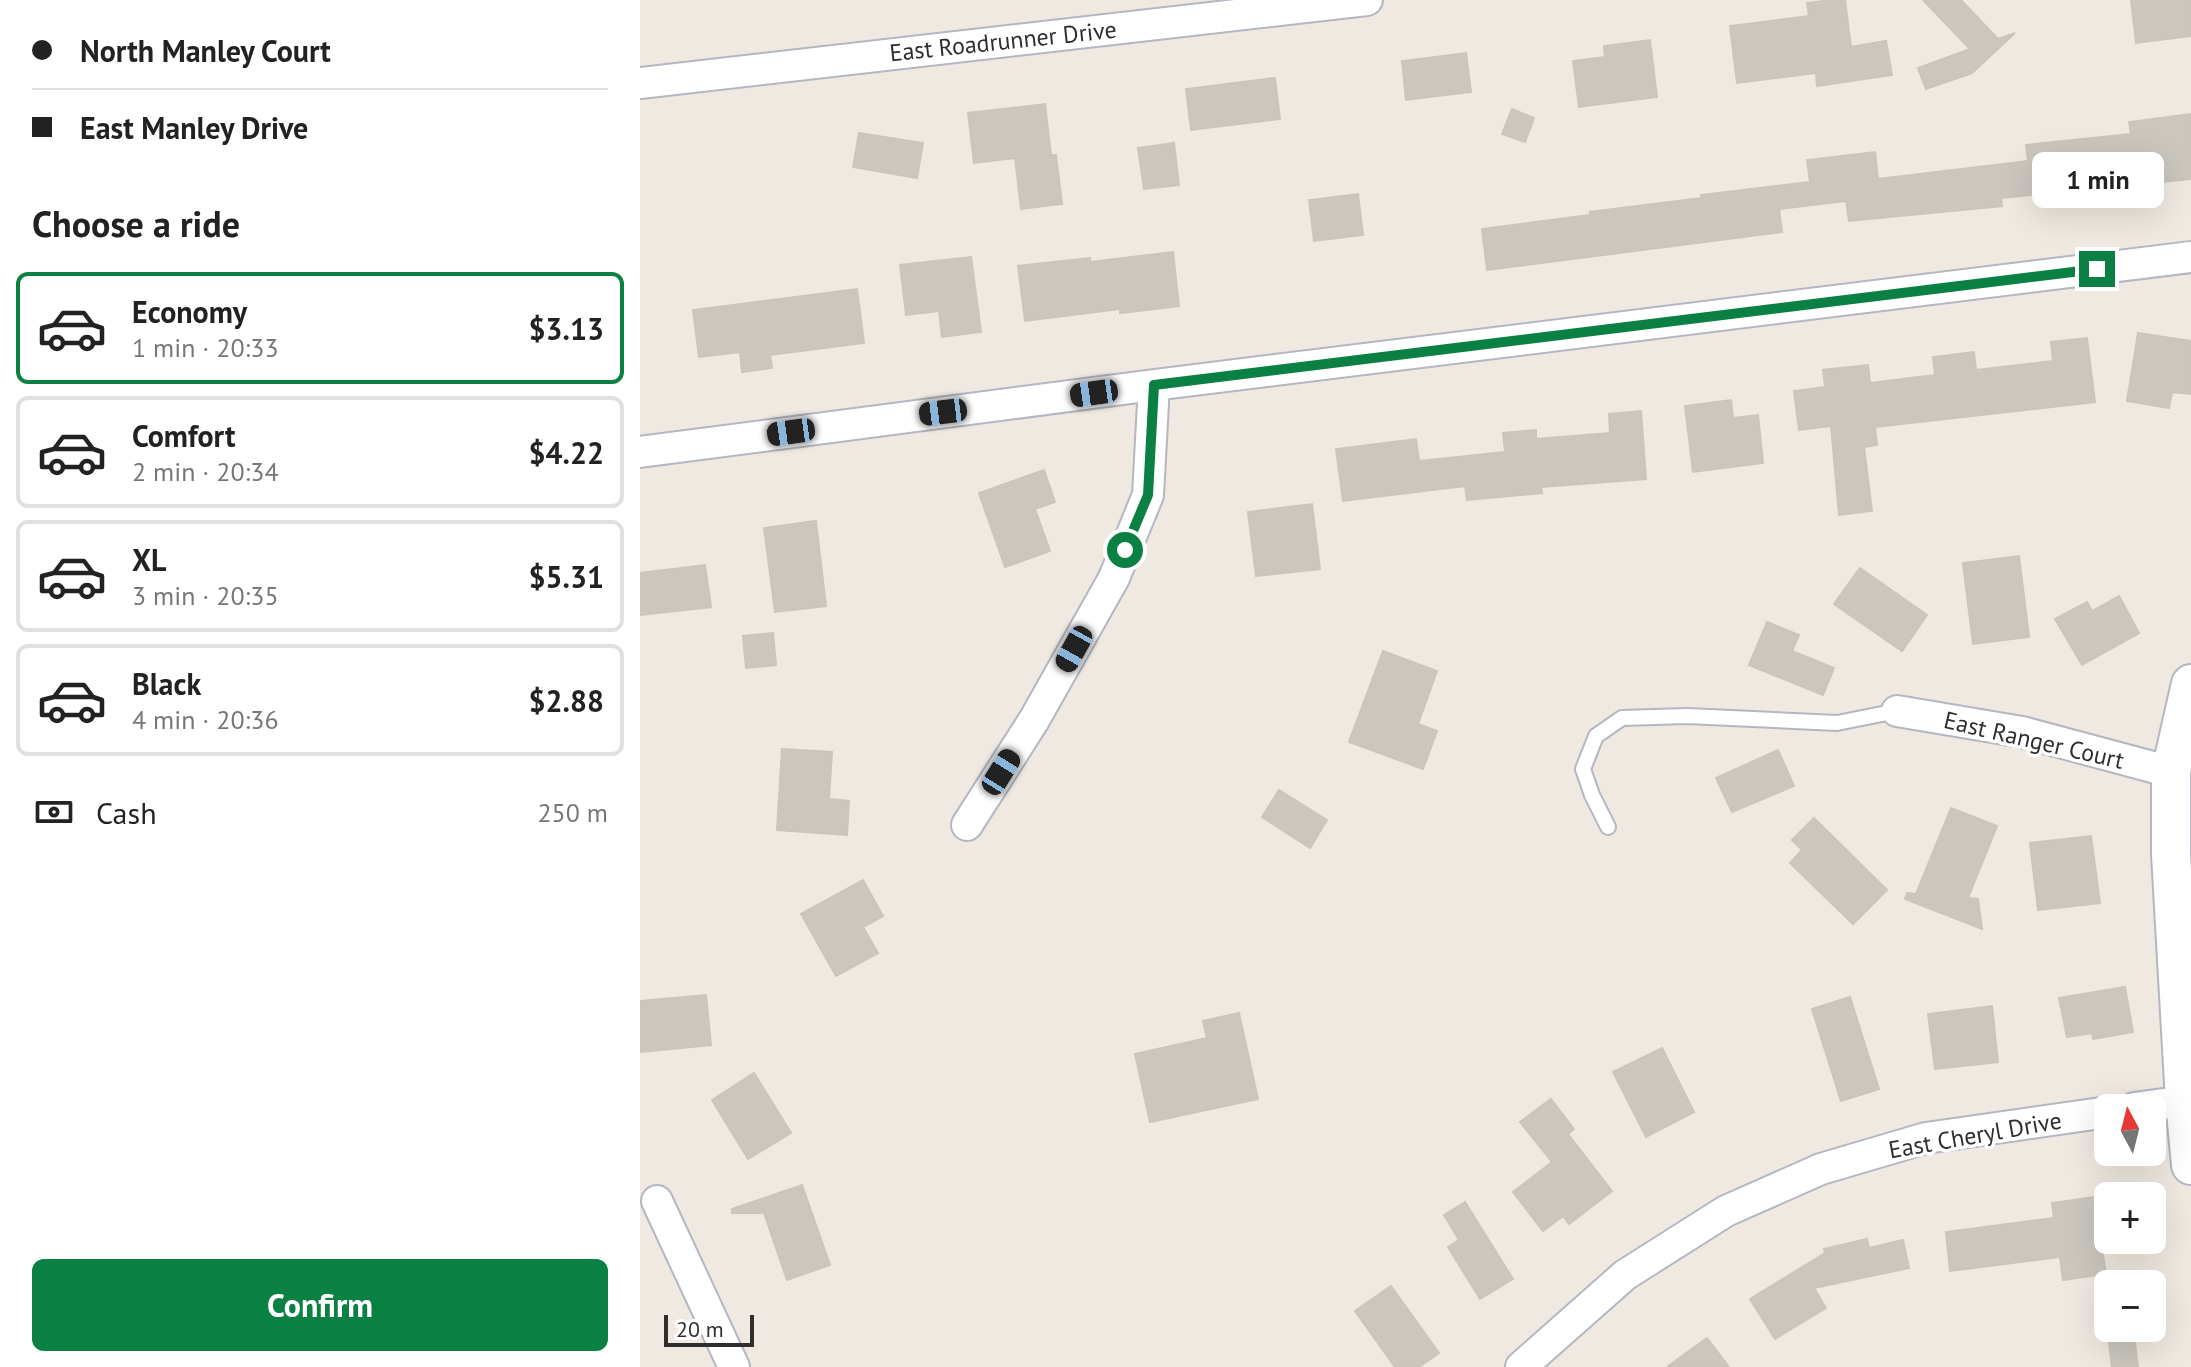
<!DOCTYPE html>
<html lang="en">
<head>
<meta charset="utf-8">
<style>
  :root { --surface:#fff; --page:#f6f6f6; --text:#222; --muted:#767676; --line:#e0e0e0; --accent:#0b8043 }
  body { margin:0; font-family:"PT Sans",sans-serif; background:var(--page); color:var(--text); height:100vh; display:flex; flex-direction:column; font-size:30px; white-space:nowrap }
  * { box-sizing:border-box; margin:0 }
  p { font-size:26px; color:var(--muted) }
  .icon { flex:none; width:44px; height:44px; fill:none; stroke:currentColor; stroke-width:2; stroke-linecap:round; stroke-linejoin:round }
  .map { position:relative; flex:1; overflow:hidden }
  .panel { display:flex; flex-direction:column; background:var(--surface); width:640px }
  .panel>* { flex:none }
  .top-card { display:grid; align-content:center; height:176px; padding:0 32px; background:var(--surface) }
  .needle { width:52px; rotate:353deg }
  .fabs { position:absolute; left:1454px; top:1094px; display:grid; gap:16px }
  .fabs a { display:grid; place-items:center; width:72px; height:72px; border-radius:12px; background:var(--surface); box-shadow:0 8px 32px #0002; font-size:40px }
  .scale { position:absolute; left:24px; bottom:20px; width:90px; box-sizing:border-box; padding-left:8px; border:4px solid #2e2e2e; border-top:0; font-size:22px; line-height:28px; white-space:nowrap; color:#2e2e2e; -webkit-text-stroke:6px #fff; paint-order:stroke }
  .end { position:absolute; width:36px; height:36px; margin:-18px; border:10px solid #0b8043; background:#fff; box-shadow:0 0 0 4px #fff }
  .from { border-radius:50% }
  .bubble { position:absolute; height:56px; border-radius:12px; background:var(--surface); box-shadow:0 8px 32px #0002; font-size:26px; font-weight:700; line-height:56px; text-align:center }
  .car { position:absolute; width:24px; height:48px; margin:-24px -12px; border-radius:10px; box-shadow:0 0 6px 2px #0007; background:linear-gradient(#222 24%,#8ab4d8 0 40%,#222 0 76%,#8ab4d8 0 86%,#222 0) }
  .top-card b { display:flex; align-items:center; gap:28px; height:76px; font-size:30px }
  .top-card b+b { border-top:2px solid var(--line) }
  .top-card i { width:20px; height:20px; background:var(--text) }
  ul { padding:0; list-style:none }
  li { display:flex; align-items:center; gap:24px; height:112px; margin:0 16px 12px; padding:0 16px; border:4px solid var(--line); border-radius:12px }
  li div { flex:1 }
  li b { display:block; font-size:30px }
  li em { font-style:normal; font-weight:700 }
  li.current { border-color:var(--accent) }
  li>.icon { width:72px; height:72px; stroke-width:1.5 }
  h2 { padding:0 32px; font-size:36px; line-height:96px }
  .pay { display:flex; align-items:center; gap:20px; height:88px; padding:0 32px; font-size:30px }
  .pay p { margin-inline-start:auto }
  .primary-button { display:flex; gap:16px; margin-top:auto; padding:16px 32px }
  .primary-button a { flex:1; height:92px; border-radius:12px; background:var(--accent); color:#fff; font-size:32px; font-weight:700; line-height:92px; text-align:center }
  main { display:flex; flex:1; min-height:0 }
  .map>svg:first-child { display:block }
  .building { fill:#cbc7bf; stroke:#cbc5ba; stroke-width:2 }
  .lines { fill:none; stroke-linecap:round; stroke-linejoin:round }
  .service-casing { stroke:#b4b7c1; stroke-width:18 }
  .minor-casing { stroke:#b4b7c1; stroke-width:34 }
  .tertiary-casing { stroke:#b4b7c1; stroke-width:42 }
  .service { stroke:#fff; stroke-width:14 }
  .minor { stroke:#fff; stroke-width:30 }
  .tertiary { stroke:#fff; stroke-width:38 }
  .route { stroke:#0b8043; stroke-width:10 }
  .labels { text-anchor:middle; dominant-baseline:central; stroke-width:7; stroke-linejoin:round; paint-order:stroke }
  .street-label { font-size:24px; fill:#2e2e2e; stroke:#fff }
</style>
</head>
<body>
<main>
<section class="panel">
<div class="top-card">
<b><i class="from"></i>North Manley Court</b>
<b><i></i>East Manley Drive</b>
</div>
<h2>Choose a ride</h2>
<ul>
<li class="current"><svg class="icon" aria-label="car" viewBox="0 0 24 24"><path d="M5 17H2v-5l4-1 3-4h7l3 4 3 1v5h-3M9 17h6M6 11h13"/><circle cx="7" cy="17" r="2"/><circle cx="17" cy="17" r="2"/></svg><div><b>Economy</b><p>1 min · 20:33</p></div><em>$3.13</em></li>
<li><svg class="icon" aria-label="car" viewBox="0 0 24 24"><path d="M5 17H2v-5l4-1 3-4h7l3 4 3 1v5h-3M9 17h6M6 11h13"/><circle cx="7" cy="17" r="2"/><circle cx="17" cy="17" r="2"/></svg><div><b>Comfort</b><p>2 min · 20:34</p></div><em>$4.22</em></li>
<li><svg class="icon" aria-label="car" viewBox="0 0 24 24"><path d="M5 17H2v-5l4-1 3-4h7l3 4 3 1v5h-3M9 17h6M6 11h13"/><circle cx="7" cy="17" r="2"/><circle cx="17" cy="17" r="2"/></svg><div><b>XL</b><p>3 min · 20:35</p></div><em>$5.31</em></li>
<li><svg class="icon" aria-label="car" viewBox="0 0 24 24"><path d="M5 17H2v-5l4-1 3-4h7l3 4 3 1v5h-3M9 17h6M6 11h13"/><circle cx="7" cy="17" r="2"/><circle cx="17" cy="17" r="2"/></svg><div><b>Black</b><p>4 min · 20:36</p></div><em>$2.88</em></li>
</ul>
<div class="pay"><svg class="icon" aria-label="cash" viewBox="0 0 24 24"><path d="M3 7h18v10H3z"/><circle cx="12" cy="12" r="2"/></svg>Cash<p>250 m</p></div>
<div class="primary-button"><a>Confirm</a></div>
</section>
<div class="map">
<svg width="1551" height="1367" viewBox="0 0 1551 1367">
  <rect width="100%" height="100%" fill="#efe9e1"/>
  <path class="building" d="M 1192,0 L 1205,0 L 1211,47 L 1246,41 L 1252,75 L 1177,86 L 1176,73 L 1097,83 L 1090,26 L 1169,16 L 1167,3 Z
    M 1283,0 L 1321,0 L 1358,39 L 1375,33 L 1332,73 L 1286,89 L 1278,68 L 1330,49 Z
    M 1491,0 L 1551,0 L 1551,36 L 1496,43 Z
    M 1010,40 L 1017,97 L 939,107 L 933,61 L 965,57 L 964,46 Z
    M 826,53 L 831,92 L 766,100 L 762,61 Z
    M 635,78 L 640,119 L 551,130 L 546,89 Z
    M 405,104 L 411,155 L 416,155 L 422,204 L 381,209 L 375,158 L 334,163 L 328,113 Z
    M 872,109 L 894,118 L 885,142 L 862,134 Z
    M 1551,114 L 1551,179 L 1361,198 L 1362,206 L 1209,221 L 1206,201 L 1139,209 L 1142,232 L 847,270 L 842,229 L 950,215 L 950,212 L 1062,198 L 1061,195 L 1170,182 L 1167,160 L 1235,152 L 1238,179 L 1388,161 L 1386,145 L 1491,134 L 1489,122 Z
    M 219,133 L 283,143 L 277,178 L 213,167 Z
    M 534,143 L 539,185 L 504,189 L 498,148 Z
    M 718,194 L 723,235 L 674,241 L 669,200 Z
    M 533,252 L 539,306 L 480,313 L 480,309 L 385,321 L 378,266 L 450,258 L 450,262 Z
    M 331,257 L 341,332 L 302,337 L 299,311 L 266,315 L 260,265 Z
    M 217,289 L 224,343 L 130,355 L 132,368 L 102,372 L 100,352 L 59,357 L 53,310 Z
    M 1498,333 L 1551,341 L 1551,394 L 1532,392 L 1529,408 L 1487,401 Z
    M 1447,338 L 1455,402 L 1235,427 L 1237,445 L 1224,447 L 1232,511 L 1199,515 L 1191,426 L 1159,430 L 1154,391 L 1185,387 L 1183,370 L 1228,365 L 1230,383 L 1295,375 L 1293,357 L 1334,352 L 1336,370 L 1413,361 L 1411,342 Z
    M 1091,400 L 1093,418 L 1118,415 L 1123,463 L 1053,472 L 1045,406 Z
    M 1001,411 L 1006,479 L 901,487 L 902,493 L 827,500 L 825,486 L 703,501 L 696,449 L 776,439 L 779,461 L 865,452 L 863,433 L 896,430 L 896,439 L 970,433 L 969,414 Z
    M 404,470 L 415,502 L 395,509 L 410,551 L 365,567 L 339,493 Z
    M 672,504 L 680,569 L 616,576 L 608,512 Z
    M 176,521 L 186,606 L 135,612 L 124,528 Z
    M 1379,556 L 1389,637 L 1333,644 L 1323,563 Z
    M 65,565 L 71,607 L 0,615 L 0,573 Z
    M 1220,568 L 1287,615 L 1262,651 L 1194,604 Z
    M 1479,596 L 1499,633 L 1442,665 L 1415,619 L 1447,602 L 1452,611 Z
    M 1127,622 L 1159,635 L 1152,651 L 1194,668 L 1183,695 L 1109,665 Z
    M 133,633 L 136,665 L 106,668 L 103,636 Z
    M 743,651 L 797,671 L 778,724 L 797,731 L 783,769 L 709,742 Z
    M 142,749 L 192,752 L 189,799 L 209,801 L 207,835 L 137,830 Z
    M 1138,750 L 1154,786 L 1092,812 L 1076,778 Z
    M 639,790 L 687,820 L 670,848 L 622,817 Z
    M 1311,808 L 1357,826 L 1328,898 L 1338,899 L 1342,929 L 1265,899 L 1267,893 L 1276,894 Z
    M 1174,818 L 1247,890 L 1213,924 L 1150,863 L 1162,850 L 1152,840 Z
    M 1451,836 L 1460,903 L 1398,910 L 1390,843 Z
    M 223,880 L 243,916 L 223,927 L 238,953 L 196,976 L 161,914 Z
    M 1485,987 L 1493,1032 L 1453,1039 L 1452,1033 L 1427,1037 L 1419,998 Z
    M 66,995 L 71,1045 L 0,1052 L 0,1001 Z
    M 1210,997 L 1239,1089 L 1201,1101 L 1172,1009 Z
    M 1352,1006 L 1358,1062 L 1295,1069 L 1288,1014 Z
    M 599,1013 L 618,1099 L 510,1122 L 495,1054 L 567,1038 L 563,1021 Z
    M 1022,1048 L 1054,1112 L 1006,1137 L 973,1072 Z
    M 114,1073 L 151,1133 L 108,1159 L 72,1100 Z
    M 911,1099 L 934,1129 L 928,1134 L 972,1191 L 929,1224 L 923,1216 L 903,1231 L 873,1192 L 912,1162 L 880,1122 Z
    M 162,1185 L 190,1265 L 147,1280 L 124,1213 L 92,1213 L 92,1209 Z
    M 1468,1195 L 1468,1235 L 1460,1236 L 1466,1274 L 1423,1280 L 1420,1257 L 1310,1271 L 1306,1232 L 1414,1218 L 1412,1203 Z
    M 825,1202 L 873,1279 L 840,1299 L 808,1247 L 819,1240 L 804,1215 Z
    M 1227,1239 L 1229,1248 L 1263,1240 L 1269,1268 L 1174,1288 L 1186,1308 L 1135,1339 L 1110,1299 L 1185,1253 L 1184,1249 Z
    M 751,1286 L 799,1353 L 779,1367 L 755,1367 L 715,1311 Z
    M 1467,1328 L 1493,1328 L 1498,1367 L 1472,1367 Z
    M 1067,1338 L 1089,1367 L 1027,1367 Z"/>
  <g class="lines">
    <defs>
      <path id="service" d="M 968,827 L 952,795 L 943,769 L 956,736 L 982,718 L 1047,716 L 1197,723 L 1257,711"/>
      <path id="minor" d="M 0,83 L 727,0
        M 0,452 L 514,385 L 1551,257
        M 1257,711 L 1382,732 L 1531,772
        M 327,825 L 394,720 L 474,578 L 508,495 L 514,385
        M 1494,1108 L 1545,1101
        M 17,1201 L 94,1367
        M 881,1367 L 985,1275 L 1086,1211 L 1181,1169 L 1286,1138 L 1468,1112"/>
      <path id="tertiary" d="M 1551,684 L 1531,772 L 1531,854 L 1545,1101 L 1551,1165"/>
    </defs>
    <use href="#service" class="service-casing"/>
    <use href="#minor" class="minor-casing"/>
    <use href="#tertiary" class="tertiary-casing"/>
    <use href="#service" class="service"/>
    <use href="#minor" class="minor"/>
    <use href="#tertiary" class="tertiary"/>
  </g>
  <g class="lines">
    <path class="route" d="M 485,550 L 508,495 L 514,385 L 1457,269"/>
  </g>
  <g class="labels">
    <g class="street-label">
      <text transform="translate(363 41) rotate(-6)">East Roadrunner Drive</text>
      <text transform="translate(1394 740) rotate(13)">East Ranger Court</text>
      <text transform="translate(1335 1135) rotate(-10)">East Cheryl Drive</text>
    </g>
  </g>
</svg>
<div class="fabs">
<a><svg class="needle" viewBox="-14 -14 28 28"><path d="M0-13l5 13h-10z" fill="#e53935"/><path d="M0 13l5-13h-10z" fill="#767676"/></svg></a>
<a>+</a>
<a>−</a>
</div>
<div class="scale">20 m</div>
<i class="end from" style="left:485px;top:550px"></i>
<i class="end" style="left:1457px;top:269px"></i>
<div class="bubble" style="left:1392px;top:152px;width:132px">1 min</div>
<i class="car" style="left:454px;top:393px;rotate:262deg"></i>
<i class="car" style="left:303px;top:412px;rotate:263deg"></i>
<i class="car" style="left:151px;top:432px;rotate:262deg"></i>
<i class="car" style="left:434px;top:649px;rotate:209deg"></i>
<i class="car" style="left:361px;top:772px;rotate:32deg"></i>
</div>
</main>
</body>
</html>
